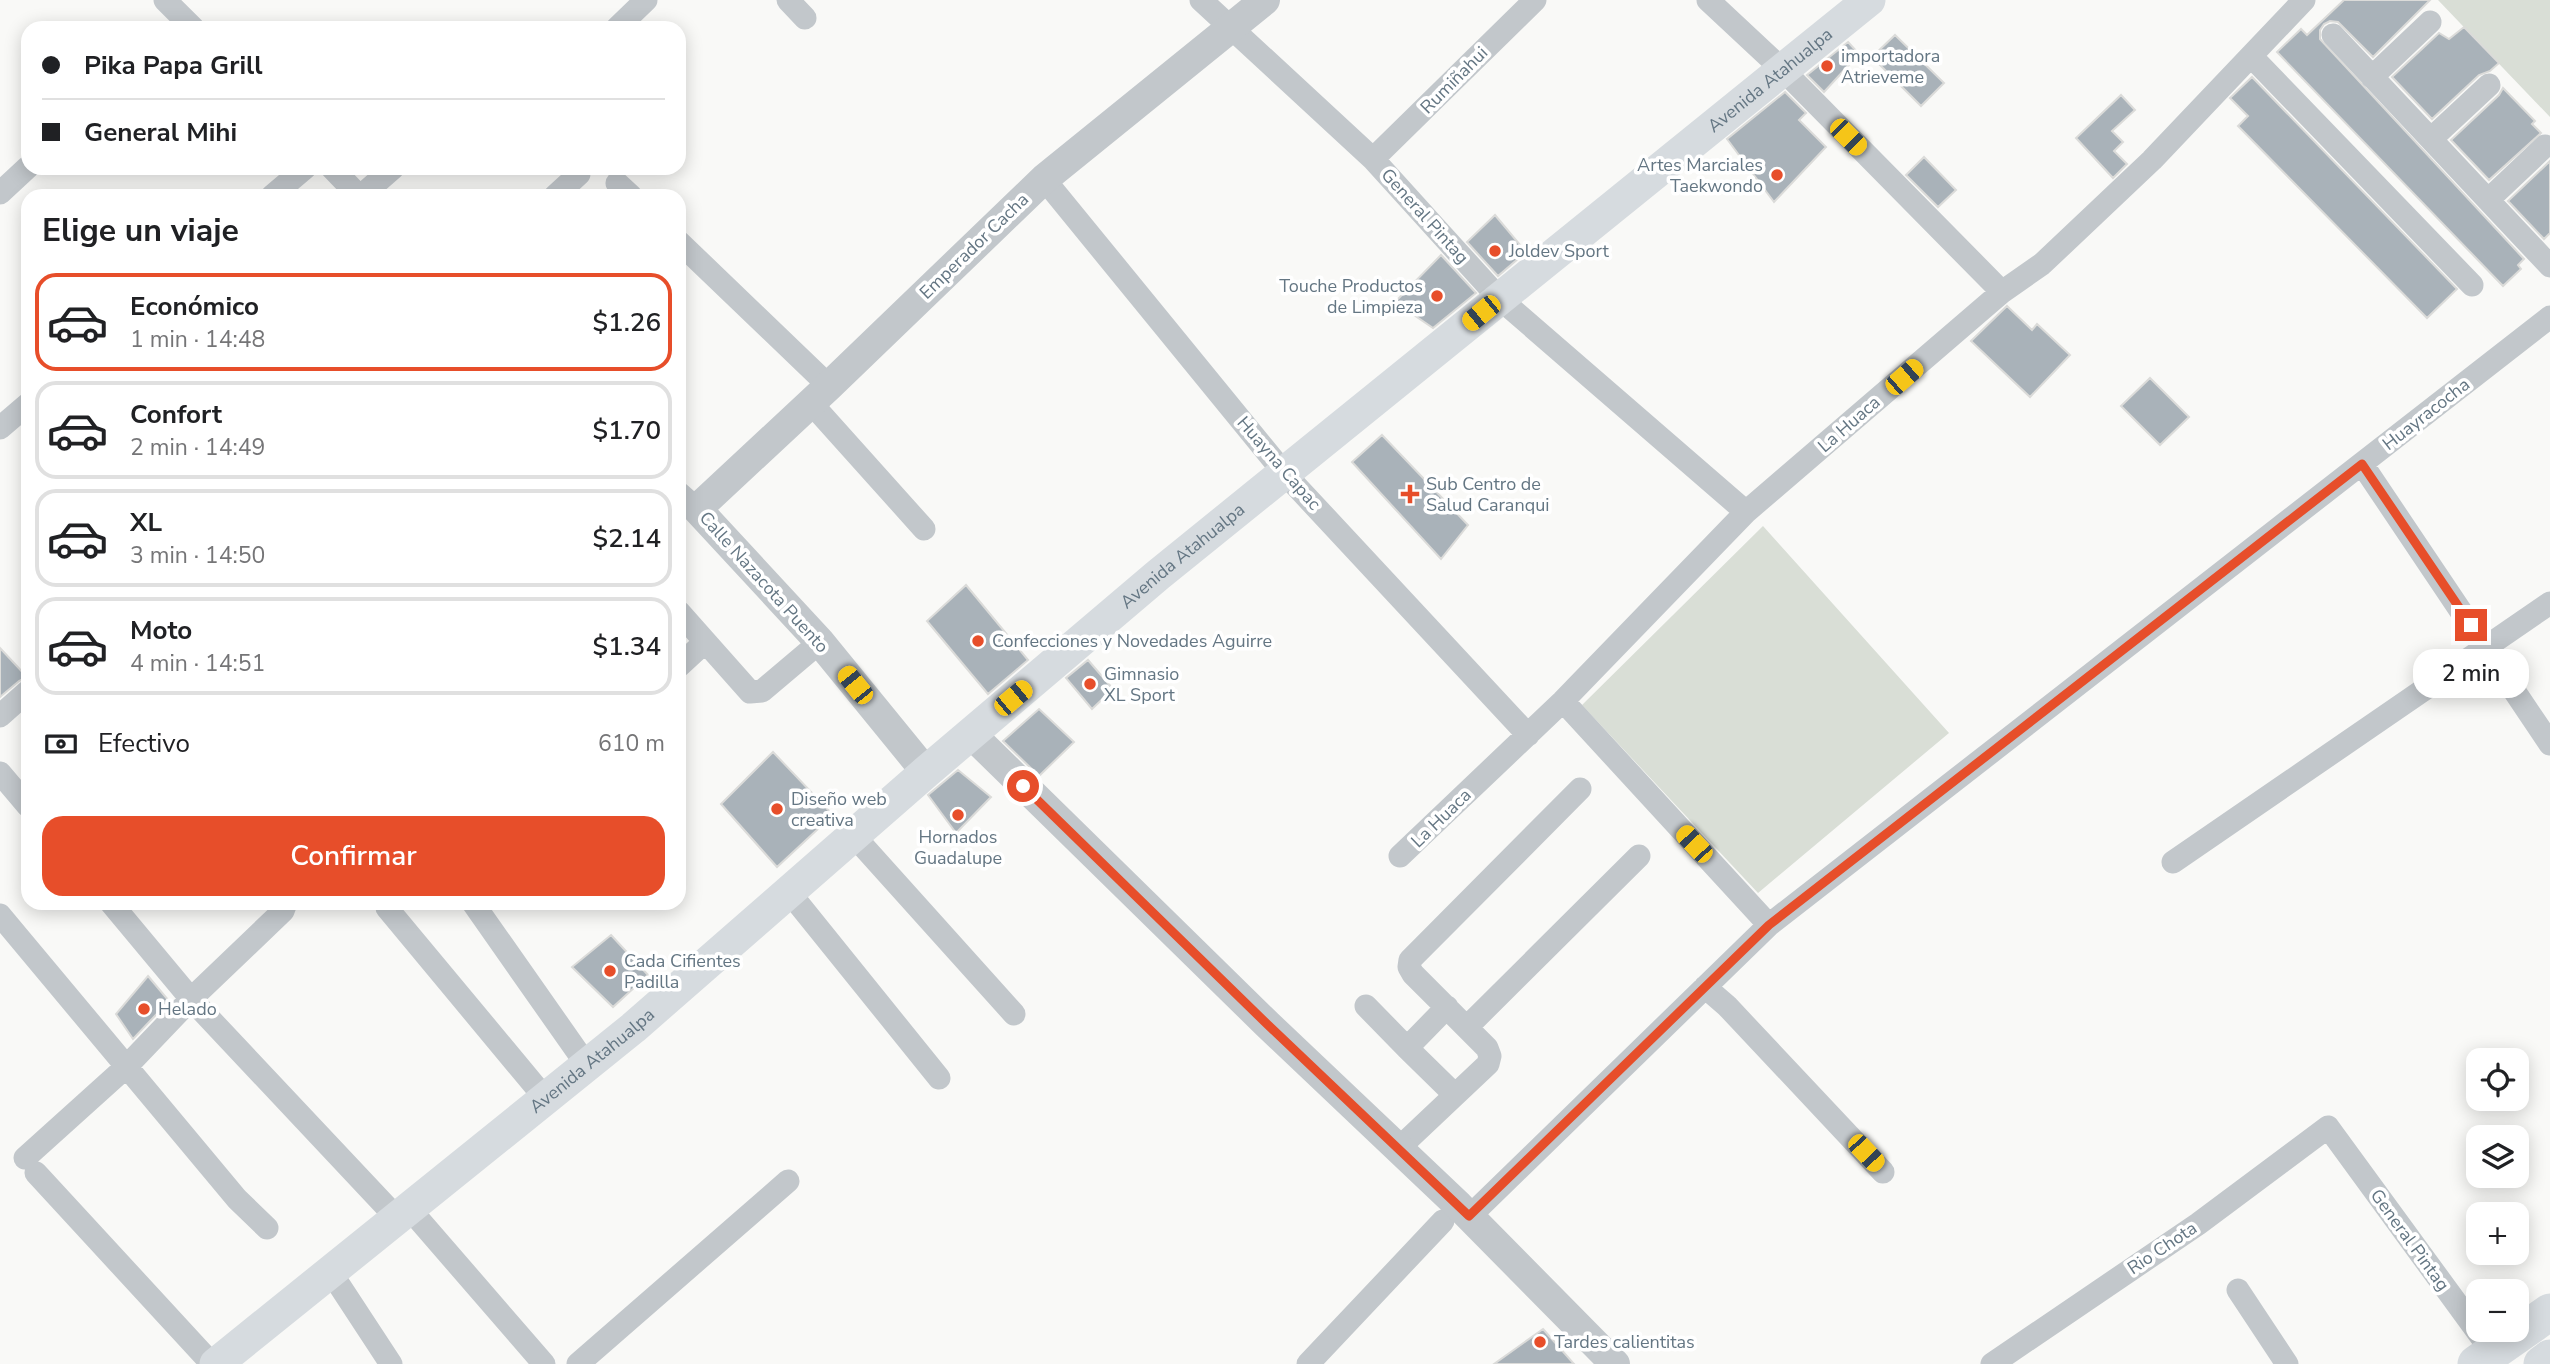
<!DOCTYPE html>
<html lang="es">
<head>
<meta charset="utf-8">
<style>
  :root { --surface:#fff; --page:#f6f6f6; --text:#202124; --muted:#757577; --line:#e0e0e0; --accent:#e74e2a }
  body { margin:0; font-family:"Nunito Sans",sans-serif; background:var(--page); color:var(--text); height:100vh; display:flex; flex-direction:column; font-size:26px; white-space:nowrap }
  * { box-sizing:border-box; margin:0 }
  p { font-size:23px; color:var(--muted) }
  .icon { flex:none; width:38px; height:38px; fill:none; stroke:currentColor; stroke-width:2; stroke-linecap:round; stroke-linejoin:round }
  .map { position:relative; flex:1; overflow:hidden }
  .drawer { position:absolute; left:21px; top:189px; width:665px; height:721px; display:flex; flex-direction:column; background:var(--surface); border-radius:21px; box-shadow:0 4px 18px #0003 }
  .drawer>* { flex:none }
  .banner { position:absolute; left:21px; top:21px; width:665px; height:154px; border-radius:21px; box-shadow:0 4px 18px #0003; display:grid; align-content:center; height:154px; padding:0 21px; background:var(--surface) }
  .buttons { position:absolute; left:2466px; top:1048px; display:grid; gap:14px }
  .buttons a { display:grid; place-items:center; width:63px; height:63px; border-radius:14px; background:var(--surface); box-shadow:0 4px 18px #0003; font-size:35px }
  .end { position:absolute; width:32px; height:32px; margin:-16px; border:9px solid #e74e2a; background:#fff; box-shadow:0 0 0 4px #fff }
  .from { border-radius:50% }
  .bubble { position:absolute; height:49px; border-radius:21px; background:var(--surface); box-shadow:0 4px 18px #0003; font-size:23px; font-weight:600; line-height:49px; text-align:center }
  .car { position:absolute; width:21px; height:42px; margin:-21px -10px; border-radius:9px; box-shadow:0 0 5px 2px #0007; background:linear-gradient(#f5c518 24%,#345 0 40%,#f5c518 0 76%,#345 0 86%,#f5c518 0) }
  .banner b { display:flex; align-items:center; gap:24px; height:66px; font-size:26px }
  .banner b+b { border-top:2px solid var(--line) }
  .banner i { width:18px; height:18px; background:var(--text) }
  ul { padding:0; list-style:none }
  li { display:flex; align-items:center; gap:21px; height:98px; margin:0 14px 10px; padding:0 7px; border:4px solid var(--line); border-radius:21px }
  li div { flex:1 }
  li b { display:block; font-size:26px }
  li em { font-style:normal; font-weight:600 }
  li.current { border-color:var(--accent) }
  li>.icon { width:63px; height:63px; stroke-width:1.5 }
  h2 { padding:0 21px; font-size:32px; line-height:84px }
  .pay { display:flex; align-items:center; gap:18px; height:77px; padding:0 21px; font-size:26px }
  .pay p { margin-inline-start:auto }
  .cta { display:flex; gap:14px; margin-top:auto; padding:14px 21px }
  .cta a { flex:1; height:80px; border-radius:21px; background:var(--accent); color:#fff; font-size:28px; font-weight:600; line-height:80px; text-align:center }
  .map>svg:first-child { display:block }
  .green { fill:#d9ded6 }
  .building { fill:#a9b2b9; stroke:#dbdbd9; stroke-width:2 }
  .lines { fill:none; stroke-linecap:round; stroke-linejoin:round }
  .minor { stroke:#c2c7cb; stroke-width:23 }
  .tertiary { stroke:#c2c7cb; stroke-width:30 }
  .secondary { stroke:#d6dbdf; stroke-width:33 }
  .primary { stroke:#d6dbdf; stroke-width:37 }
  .route { stroke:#e74e2a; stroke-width:9 }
  .poi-dot { fill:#e74e2a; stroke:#fff; stroke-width:2.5 }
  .labels { text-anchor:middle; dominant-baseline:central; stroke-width:7; stroke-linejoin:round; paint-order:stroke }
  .poi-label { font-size:18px; fill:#647683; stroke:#fff; text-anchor:start }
  .street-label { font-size:18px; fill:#647683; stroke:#fff }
</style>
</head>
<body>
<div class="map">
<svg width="2550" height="1364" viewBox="0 0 2550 1364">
  <rect width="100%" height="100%" fill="#f9f9f7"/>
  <path class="green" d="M 2438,0 L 2550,0 L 2550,117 Z
    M 1763,526 L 1949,733 L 1758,893 L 1582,705 Z"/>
  <path class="building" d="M 2344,0 L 2430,0 L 2373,57 L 2338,22 L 2330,21 L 2324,24 L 2320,30 L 2320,39 L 2524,259 L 2518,265 L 2521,269 L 2503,286 L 2277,52 L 2301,29 L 2307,35 Z
    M 2464,27 L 2499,63 L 2490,71 L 2479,75 L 2432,119 L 2392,77 L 2439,33 L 2449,39 Z
    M 1895,35 L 1944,83 L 1921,106 L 1872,57 Z
    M 1848,42 L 1859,54 L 1824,92 L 1807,75 Z
    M 2252,77 L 2457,289 L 2427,318 L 2238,126 L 2248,116 L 2230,98 Z
    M 2503,88 L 2535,121 L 2532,124 L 2541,133 L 2489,180 L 2451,140 L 2499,95 Z
    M 1785,92 L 1806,113 L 1799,120 L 1826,147 L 1774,202 L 1727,139 Z
    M 2121,95 L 2135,110 L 2112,131 L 2123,142 L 2114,151 L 2127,164 L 2113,178 L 2076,138 Z
    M 1924,157 L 1956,190 L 1938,207 L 1906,175 Z
    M 2550,161 L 2550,233 L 2544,239 L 2508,201 Z
    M 1495,215 L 1526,252 L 1498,276 L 1467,242 Z
    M 1441,255 L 1476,293 L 1433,328 L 1395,302 Z
    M 2007,306 L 2032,330 L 2037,324 L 2070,355 L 2030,397 L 1971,341 Z
    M 2150,378 L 2189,417 L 2160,445 L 2121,406 Z
    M 1382,435 L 1468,525 L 1441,559 L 1352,462 Z
    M 966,585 L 1028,660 L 988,694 L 927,621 Z
    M 0,648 L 27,677 L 19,681 L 0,697 Z
    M 1088,660 L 1113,689 L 1092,709 L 1066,678 Z
    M 1039,709 L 1074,742 L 1039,776 L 1003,741 Z
    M 773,752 L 833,815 L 777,867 L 721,804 Z
    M 958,770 L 991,797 L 956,833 L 928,795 Z
    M 611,935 L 648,975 L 613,1007 L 572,967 Z
    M 148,976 L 169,1001 L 133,1039 L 116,1014 Z
    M 1543,1329 L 1574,1364 L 1494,1364 Z"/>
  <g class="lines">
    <path class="minor" d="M 165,0 L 193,28
      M 788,0 L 805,18
      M 1201,0 L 1373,159 L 1499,298 L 1746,512
      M 1708,0 L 1783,70 L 2002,292
      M 617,28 L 646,0
      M 2333,35 L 2550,266
      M 2251,56 L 2472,285
      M 2372,77 L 2430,22
      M 2431,139 L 2489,85
      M 1373,159 L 1535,0
      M 332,168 L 359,196
      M 1044,179 L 1285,474 L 1528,735
      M 617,183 L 631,196
      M 0,193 L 28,167
      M 272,196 L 305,168
      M 361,196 L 393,168
      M 555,196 L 579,174
      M 2488,200 L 2545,146
      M 679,242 L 829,386
      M 811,403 L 924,529
      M 0,428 L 28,404
      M 2362,464 L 2550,744
      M 679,493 L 697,509
      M 679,612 L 750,692 L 762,691 L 820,642
      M 679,666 L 705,642
      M 1563,701 L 1769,925
      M 0,716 L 28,691
      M 0,773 L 28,806
      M 854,836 L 1014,1014
      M 1400,856 L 1563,701 L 1746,512 L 2002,292 L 2042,264 L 2152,160 L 2304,0
      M 2173,862 L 2550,603
      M 789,892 L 939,1078
      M 111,903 L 191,999 L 396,1217
      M 473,903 L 586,1064
      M 387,908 L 545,1098
      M 0,915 L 237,1199 L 267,1228
      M 1705,987 L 1727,1006 L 1883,1172
      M 1366,1006 L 1407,1048
      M 1447,1007 L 1407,1048 L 1455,1095
      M 1467,1027 L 1639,856
      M 1399,1148 L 1488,1064 L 1490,1056 L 1487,1048 L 1413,974 L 1409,967 L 1410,960 L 1580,789
      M 25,1158 L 126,1067 L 191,999 L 283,911 L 286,903
      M 36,1173 L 212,1364
      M 408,1207 L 544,1364
      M 1470,1216 L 1769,925 L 2550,317
      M 330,1271 L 391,1364
      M 2238,1290 L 2287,1364
      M 578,1364 L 788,1181
      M 1308,1364 L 1443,1221
      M 1992,1364 L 2198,1224 L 2328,1127 L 2493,1353"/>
    <path class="tertiary" d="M 971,734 L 1267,1024 L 1459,1206 L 1615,1364
      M 926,772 L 820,642 L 697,509 L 829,386 L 1044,179 L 1265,0"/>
    <path class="secondary" id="s1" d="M 216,1364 L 633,1028 L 926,772 L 1158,575 L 1869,0"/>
    <path class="primary" d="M 2476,1364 L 2550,1312
      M 2542,1364 L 2550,1358"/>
  </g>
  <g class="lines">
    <path class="route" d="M 1023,786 L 1267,1024 L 1469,1216 L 1769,925 L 2362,464 L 2471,625"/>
  </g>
  <g class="poi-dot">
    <circle cx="1827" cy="66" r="7"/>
    <circle cx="1777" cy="175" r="7"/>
    <circle cx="1495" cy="251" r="7"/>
    <circle cx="1437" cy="296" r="7"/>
    <path d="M1406.5 483.5h7v7h7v7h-7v7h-7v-7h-7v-7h7z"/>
    <circle cx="978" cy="641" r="7"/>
    <circle cx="1090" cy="684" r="7"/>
    <circle cx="777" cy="809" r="7"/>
    <circle cx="958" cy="815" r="7"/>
    <circle cx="610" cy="971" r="7"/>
    <circle cx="144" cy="1009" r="7"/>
    <circle cx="1540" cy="1342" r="7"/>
  </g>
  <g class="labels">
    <g class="poi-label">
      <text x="1841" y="56">importadora<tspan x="1841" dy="21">Atrieveme</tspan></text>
      <text x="1763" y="165" text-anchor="end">Artes Marciales<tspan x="1763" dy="21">Taekwondo</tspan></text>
      <text x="1509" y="251">Joldev Sport</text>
      <text x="1423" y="286" text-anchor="end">Touche Productos<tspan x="1423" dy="21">de Limpieza</tspan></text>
      <text x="1426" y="484">Sub Centro de<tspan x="1426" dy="21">Salud Caranqui</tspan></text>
      <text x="992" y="641">Confecciones y Novedades Aguirre</text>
      <text x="1104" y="674">Gimnasio<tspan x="1104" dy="21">XL Sport</tspan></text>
      <text x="791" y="799">Diseño web<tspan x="791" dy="21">creativa</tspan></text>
      <text x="958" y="837" text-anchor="middle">Hornados<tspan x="958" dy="21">Guadalupe</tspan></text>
      <text x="624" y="961">Cada Cifientes<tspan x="624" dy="21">Padilla</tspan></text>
      <text x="158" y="1009">Helado</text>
      <text x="1554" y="1342">Tardes calientitas</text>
    </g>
    <g class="street-label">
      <text transform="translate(1454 80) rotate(-45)">Rumiñahui</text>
      <text stroke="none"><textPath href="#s1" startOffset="2016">Avenida Atahualpa</textPath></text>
      <text transform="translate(1425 216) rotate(48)">General Pintag</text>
      <text transform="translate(974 246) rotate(-44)">Emperador Cacha</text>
      <text transform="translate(2426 414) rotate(-38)">Huayracocha</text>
      <text transform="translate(1849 424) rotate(-41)">La Huaca</text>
      <text transform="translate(1279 463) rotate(49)">Huayna Capac</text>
      <text stroke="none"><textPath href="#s1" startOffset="1260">Avenida Atahualpa</textPath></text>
      <text transform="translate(764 582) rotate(48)">Calle Nazacota Puento</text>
      <text transform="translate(1441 818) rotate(-44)">La Huaca</text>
      <text stroke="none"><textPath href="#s1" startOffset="483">Avenida Atahualpa</textPath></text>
      <text transform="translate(2410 1240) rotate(54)">General Pintag</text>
      <text transform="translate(2162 1248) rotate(-34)">Rio Chota</text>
    </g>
  </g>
</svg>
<div class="buttons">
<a><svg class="icon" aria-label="locate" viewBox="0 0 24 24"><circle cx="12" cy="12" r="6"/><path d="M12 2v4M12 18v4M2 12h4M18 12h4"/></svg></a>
<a><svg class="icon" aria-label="layers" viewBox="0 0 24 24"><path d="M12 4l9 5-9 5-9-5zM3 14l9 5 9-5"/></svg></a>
<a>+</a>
<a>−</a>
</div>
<i class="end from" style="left:1023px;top:786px"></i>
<i class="end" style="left:2471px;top:625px"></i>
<div class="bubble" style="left:2413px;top:649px;width:116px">2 min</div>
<i class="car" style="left:1848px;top:137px;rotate:135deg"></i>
<i class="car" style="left:1481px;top:313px;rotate:231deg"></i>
<i class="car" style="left:1904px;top:377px;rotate:49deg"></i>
<i class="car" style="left:855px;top:685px;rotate:321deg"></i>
<i class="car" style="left:1013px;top:698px;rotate:50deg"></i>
<i class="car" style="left:1694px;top:844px;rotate:317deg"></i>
<i class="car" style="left:1866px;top:1153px;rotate:137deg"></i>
<div class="banner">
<b><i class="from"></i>Pika Papa Grill</b>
<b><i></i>General Mihi</b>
</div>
<section class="drawer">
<h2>Elige un viaje</h2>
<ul>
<li class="current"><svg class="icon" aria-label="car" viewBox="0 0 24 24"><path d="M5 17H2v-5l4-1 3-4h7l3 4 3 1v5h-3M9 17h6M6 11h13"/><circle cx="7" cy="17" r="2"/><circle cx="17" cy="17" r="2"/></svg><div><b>Económico</b><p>1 min · 14:48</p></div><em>$1.26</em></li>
<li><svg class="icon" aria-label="car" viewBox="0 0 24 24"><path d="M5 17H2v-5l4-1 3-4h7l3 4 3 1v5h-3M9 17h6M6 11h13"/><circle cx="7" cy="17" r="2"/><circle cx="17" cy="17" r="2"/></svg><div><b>Confort</b><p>2 min · 14:49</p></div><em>$1.70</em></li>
<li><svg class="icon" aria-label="car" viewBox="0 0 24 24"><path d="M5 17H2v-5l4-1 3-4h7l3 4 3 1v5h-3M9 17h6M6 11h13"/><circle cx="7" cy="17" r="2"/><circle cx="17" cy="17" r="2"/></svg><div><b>XL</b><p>3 min · 14:50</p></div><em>$2.14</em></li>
<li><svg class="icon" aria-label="car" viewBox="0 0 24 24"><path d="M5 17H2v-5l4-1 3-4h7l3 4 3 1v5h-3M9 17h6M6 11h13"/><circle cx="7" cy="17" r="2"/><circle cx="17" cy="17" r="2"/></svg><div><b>Moto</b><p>4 min · 14:51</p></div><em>$1.34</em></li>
</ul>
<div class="pay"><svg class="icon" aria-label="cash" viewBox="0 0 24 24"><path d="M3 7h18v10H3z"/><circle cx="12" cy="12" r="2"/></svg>Efectivo<p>610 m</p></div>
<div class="cta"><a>Confirmar</a></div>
</section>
</div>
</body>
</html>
